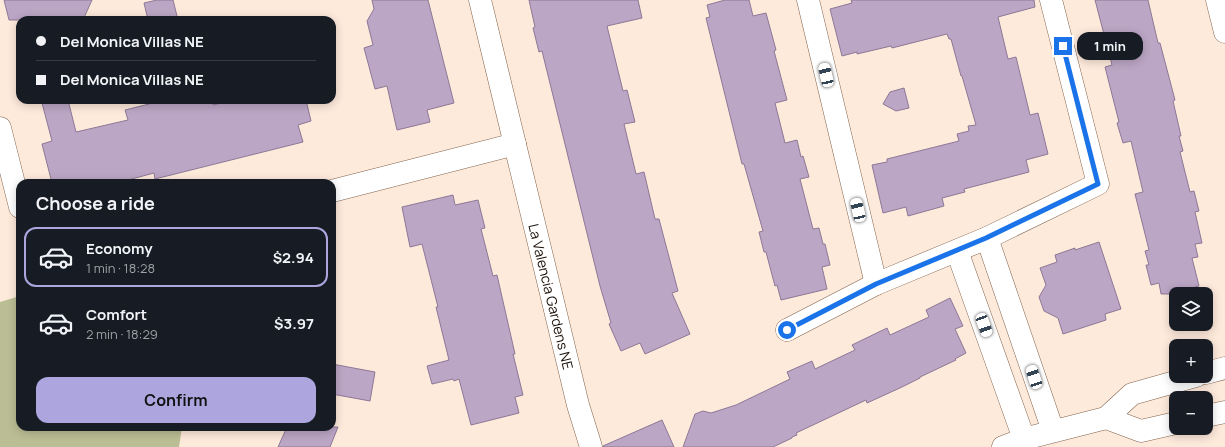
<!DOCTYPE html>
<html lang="en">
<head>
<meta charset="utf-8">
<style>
  :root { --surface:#171b24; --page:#242831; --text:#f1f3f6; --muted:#9ea1a6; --line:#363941; --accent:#ada6de }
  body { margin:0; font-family:Manrope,sans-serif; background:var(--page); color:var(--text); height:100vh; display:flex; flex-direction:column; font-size:15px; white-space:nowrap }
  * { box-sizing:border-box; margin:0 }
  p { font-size:13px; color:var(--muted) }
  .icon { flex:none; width:22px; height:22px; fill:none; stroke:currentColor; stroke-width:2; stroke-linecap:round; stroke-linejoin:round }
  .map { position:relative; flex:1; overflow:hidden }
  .side { position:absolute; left:16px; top:179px; width:320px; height:252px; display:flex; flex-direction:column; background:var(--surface); border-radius:12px; box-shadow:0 2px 10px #0003 }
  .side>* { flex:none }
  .hud { position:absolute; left:16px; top:16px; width:320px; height:88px; border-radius:12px; box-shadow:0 2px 10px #0003; display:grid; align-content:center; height:88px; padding:0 20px; background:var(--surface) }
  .controls { position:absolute; left:1169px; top:287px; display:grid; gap:8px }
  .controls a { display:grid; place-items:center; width:44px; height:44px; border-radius:8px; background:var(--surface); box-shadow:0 2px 10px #0003; font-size:20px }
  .end { position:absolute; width:18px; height:18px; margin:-9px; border:5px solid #1a73e8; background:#fff; box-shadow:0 0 0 2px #fff }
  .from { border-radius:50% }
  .bubble { position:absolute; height:28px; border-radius:12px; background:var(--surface); box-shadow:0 2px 10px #0003; font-size:13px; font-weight:700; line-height:28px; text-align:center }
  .car { position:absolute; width:12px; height:24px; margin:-12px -6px; border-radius:5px; box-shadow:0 0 3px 1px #0007; background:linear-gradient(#fff 24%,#345 0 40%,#fff 0 76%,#345 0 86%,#fff 0) }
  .hud b { display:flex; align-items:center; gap:14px; height:38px; font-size:15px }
  .hud b+b { border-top:1px solid var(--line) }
  .hud i { width:10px; height:10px; background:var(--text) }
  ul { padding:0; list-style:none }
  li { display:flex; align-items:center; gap:12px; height:60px; margin:0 8px 6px; padding:0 12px; border:2px solid transparent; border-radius:12px }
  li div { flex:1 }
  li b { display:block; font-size:15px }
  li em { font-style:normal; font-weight:700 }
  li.active { border-color:var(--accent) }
  li>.icon { width:36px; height:36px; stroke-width:1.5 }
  h2 { padding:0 20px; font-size:18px; line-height:48px }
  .primary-button { display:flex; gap:8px; margin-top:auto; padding:8px 20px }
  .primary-button a { flex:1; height:46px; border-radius:12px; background:var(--accent); color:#111; font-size:16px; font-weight:700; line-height:46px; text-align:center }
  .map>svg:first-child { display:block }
  .green { fill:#bbbe94 }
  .building { fill:#bba6c5; stroke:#8c7896 }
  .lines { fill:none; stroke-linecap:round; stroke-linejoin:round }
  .minor-casing { stroke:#81644e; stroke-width:23 }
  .tertiary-casing { stroke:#81644e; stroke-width:23 }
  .minor { stroke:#fff; stroke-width:22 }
  .tertiary { stroke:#fff; stroke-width:22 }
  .route { stroke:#1a73e8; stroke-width:5 }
  .labels { text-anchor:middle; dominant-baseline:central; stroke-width:4; stroke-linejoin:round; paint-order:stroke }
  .street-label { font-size:14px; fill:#190e06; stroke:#fff }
</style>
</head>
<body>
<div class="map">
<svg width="1225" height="447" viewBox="0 0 1225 447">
  <rect width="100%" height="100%" fill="#feeadb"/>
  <path class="green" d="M 20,296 L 20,427 L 182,427 L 179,447 L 0,447 L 0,302 Z"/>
  <path class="building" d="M 4,0 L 92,0 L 83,20 L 9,20 Z
    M 157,0 L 173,0 L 178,20 L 148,20 L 144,3 Z
    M 372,0 L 428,0 L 454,103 L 427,110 L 430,122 L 397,130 L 387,86 L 375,89 L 364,48 L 373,45 L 367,21 L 374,9 Z
    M 529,0 L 638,0 L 642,18 L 607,26 L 623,91 L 627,90 L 635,122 L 624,124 L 636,174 L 644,172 L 655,219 L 659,219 L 678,291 L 672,293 L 690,334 L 645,354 L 640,343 L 621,351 L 609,324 L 611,323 L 600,286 L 542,51 L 539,52 L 533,28 L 535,27 Z
    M 725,0 L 749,0 L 753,16 L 766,13 L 776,50 L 774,51 L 787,100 L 775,103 L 785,143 L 797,140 L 801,157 L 803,156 L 809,177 L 800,179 L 813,229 L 819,228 L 823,244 L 825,244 L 830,265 L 822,267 L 827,289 L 781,300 L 777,285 L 775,286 L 766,252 L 764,252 L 759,232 L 763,231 L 744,164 L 742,164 L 706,18 L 710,17 L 707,5 Z
    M 851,0 L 1034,0 L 1035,7 L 998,17 L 1008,59 L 1016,57 L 1030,115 L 1038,113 L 1048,154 L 1026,160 L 1029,172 L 964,189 L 965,192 L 942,198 L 944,206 L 908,216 L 906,207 L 883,213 L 872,165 L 887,162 L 887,159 L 959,141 L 957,134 L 969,131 L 968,126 L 976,125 L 962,76 L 961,76 L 951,39 L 949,39 L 947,34 L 892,48 L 891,46 L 857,54 L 857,52 L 842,56 L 830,9 L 852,3 Z
    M 1095,0 L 1148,0 L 1158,43 L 1160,43 L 1175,100 L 1173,101 L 1181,136 L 1179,136 L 1183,151 L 1180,152 L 1190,192 L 1194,191 L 1199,211 L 1195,212 L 1202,243 L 1195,244 L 1198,257 L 1192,258 L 1199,286 L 1195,287 L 1196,294 L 1161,294 L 1159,283 L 1151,285 L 1146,265 L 1149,265 L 1145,251 L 1149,250 L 1135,194 L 1143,192 L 1131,141 L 1123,143 L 1117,123 L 1119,122 L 1105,67 L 1112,65 Z
    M 904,88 L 909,108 L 896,111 L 883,104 L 890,92 Z
    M 53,100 L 68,100 L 76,132 L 128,120 L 125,110 L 165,100 L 212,100 L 213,105 L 234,100 L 306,100 L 311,121 L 298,125 L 303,142 L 155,179 L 154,173 L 117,183 L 52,183 L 42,144 L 52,141 L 42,103 Z
    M 453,195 L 455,205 L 478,200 L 485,228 L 481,229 L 493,276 L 497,275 L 515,354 L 513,354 L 523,395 L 515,397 L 519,413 L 471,425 L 459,379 L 454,381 L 453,379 L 432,384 L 427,366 L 449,360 L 436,307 L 438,307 L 422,244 L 410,247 L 402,207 Z
    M 1099,242 L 1121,309 L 1105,314 L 1106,320 L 1063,334 L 1058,318 L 1044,311 L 1039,297 L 1046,285 L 1040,268 L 1057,262 L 1055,255 L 1075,248 L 1075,250 Z
    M 950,298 L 963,326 L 955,329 L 966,353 L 955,359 L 956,360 L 920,377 L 920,378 L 902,387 L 867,403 L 866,400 L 796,433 L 797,435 L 792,437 L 792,438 L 773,447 L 683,447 L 695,414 L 703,411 L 711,413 L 736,405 L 790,379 L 787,372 L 812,361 L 815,369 L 855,350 L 852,345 L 887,328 L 890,335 L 929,317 L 926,310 Z
    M 332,364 L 375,372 L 370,401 L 332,394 Z
    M 662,420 L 674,447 L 603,447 L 603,446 Z
    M 287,427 L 338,427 L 330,447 L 278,447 Z"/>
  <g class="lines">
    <defs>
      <g id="minor">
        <path id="s1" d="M 480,0 L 578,405 L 591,447"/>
        <path d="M 808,0 L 876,284"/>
        <path d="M 0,128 L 20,207"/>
        <path d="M 332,191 L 515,144"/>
        <path d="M 987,238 L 1053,431"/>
        <path d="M 957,251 L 1024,439"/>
        <path d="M 787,330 L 876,284 L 987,238 L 1098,184 L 1051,0"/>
      </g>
      <path id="tertiary" d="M 1217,0 L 1225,32
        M 1206,373 L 1225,368
        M 1206,416 L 1225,412
        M 1106,418 L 1141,431 L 1176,423
        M 1003,447 L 1024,439 L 1106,418 L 1132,394 L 1196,376"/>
    </defs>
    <use href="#minor" class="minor-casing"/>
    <use href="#tertiary" class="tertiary-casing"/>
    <use href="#minor" class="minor"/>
    <use href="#tertiary" class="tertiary"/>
  </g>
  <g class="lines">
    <path class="route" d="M 787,330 L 876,284 L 986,238 L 1098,184 L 1063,46"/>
  </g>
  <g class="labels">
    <g class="street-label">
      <text stroke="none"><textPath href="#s1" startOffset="305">La Valencia Gardens NE</textPath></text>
    </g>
  </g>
</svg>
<div class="controls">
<a><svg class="icon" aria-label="layers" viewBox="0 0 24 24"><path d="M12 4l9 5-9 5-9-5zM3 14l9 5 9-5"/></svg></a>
<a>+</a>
<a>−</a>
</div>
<i class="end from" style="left:787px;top:330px"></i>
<i class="end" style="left:1063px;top:46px"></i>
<div class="bubble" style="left:1077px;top:32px;width:66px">1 min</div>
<i class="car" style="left:826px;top:75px;rotate:347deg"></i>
<i class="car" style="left:858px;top:210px;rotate:347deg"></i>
<i class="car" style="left:984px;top:325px;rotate:160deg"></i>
<i class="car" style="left:1034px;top:377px;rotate:342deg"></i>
<div class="hud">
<b><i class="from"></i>Del Monica Villas NE</b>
<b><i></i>Del Monica Villas NE</b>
</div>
<section class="side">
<h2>Choose a ride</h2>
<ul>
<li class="active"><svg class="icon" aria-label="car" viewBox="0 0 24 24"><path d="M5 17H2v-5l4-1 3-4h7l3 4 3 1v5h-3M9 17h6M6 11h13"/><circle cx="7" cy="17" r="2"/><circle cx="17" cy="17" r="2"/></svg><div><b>Economy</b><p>1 min · 18:28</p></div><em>$2.94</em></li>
<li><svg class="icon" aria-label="car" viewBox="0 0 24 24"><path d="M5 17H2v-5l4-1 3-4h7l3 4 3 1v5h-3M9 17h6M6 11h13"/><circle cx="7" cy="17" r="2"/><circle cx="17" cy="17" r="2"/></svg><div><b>Comfort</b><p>2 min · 18:29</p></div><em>$3.97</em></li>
</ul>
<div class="primary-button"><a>Confirm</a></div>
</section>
</div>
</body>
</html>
